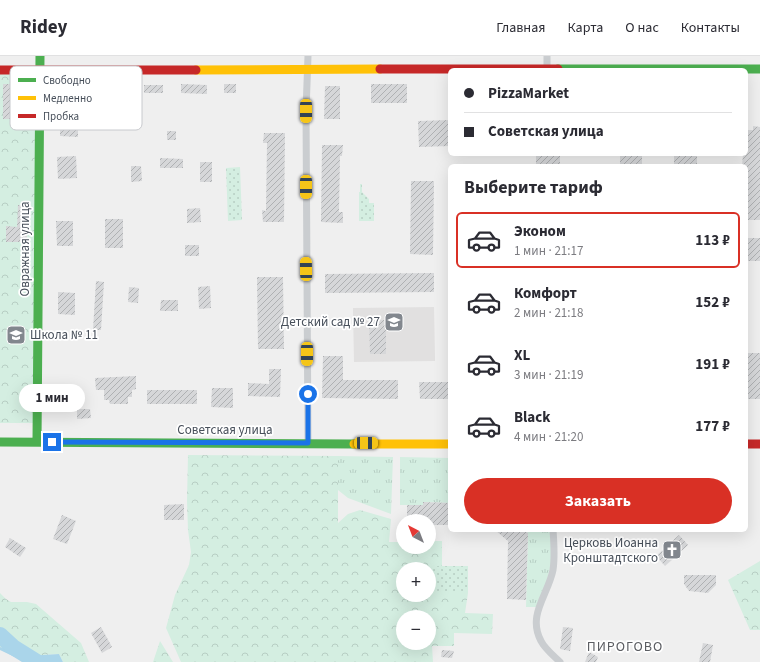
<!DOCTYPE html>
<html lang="ru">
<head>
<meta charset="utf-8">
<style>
  :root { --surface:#fff; --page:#f7f7f7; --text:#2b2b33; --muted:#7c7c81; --line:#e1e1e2; --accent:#d93025 }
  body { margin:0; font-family:"Source Sans 3",sans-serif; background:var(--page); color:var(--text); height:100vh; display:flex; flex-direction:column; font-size:15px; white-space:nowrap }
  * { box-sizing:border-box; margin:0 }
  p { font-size:13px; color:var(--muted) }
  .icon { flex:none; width:22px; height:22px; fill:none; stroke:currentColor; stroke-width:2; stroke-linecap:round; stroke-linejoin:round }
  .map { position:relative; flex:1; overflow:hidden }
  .details { position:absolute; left:448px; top:108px; width:300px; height:368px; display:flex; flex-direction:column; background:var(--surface); border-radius:6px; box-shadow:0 4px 16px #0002 }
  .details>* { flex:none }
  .banner { position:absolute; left:448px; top:12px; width:300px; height:88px; border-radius:6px; box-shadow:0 4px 16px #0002; display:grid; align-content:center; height:88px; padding:0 16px; background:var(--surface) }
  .needle { width:26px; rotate:318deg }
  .tools { position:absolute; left:396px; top:458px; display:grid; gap:8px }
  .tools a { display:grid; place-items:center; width:40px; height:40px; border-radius:50%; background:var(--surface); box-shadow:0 4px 16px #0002; font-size:20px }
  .end { position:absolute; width:18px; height:18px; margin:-9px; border:5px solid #1a73e8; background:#fff; box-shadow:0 0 0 2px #fff }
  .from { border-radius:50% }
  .bubble { position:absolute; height:28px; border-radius:14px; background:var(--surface); box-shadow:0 4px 16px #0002; font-size:13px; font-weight:700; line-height:28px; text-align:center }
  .car { position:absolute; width:12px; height:24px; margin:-12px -6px; border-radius:5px; box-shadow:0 0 3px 1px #0007; background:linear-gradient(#f5c518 24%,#345 0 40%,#f5c518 0 76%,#345 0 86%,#f5c518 0) }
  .banner b { display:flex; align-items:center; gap:14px; height:38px; font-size:15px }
  .banner b+b { border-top:1px solid var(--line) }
  .banner i { width:10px; height:10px; background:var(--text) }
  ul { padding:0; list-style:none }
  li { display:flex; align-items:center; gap:12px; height:56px; margin:0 8px 6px; padding:0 8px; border:2px solid transparent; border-radius:6px }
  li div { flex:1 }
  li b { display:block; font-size:15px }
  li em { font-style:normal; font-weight:700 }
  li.active { border-color:var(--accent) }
  li>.icon { width:36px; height:36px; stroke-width:1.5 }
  h2 { padding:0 16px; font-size:18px; line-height:48px }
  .action { display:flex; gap:8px; margin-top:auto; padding:8px 16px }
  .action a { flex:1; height:46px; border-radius:24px; background:var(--accent); color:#fff; font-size:16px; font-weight:700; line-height:46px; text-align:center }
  header { display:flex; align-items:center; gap:24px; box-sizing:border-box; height:56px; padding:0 20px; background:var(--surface); border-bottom:1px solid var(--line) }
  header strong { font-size:19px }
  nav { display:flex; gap:22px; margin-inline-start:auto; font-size:14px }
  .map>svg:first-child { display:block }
  .education { fill:#e1e0e0 }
  .grass { fill:url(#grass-tufts) }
  .forest { fill:url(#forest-crowns); fill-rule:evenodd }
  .park { fill:url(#park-dots) }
  .water { fill:#aad5ea }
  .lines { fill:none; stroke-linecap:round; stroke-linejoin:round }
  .river { stroke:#aad5ea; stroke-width:16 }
  .building { fill:url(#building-hatch) }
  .street { stroke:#cacdd0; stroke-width:7 }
  .fast { stroke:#4caf50; stroke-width:9 }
  .slow { stroke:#ffc107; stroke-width:9 }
  .jam { stroke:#c62828; stroke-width:9 }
  .route { stroke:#1a73e8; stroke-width:5 }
  .labels { text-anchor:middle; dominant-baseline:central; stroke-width:3.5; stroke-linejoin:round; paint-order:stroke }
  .street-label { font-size:13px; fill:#474f5a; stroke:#fff }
  .poi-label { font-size:13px; fill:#474f5a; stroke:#fff; text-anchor:end }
  .neighbourhood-label { font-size:14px; letter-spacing:1px; fill:#5b5d62; stroke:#fff }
  .key { fill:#fff; stroke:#c8cace; stroke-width:1 }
  .key-label { font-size:11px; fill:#474f5a }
</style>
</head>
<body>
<header>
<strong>Ridey</strong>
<nav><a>Главная</a><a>Карта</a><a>О нас</a><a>Контакты</a></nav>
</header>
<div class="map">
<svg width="760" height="606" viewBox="0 0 760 606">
  <defs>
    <pattern id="grass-tufts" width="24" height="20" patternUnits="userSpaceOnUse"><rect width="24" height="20" fill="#d4eee1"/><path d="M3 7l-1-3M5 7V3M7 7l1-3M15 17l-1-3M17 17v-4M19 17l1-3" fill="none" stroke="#b7cec3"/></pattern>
    <pattern id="forest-crowns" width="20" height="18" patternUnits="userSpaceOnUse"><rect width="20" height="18" fill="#d4eee1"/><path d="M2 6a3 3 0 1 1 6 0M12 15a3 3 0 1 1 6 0" fill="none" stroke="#b7cec3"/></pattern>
    <pattern id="park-dots" width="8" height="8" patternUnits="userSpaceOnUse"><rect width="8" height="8" fill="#d4eee1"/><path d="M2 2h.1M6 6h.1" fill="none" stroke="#b7cec3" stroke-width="1.8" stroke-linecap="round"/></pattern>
    <pattern id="building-hatch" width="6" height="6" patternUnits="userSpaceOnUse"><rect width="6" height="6" fill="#d6d7d9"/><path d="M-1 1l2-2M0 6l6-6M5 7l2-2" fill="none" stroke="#afb1b3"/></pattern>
  </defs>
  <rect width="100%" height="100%" fill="#efefef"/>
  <path class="education" d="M 434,251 L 435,305 L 354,306 L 353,252 Z"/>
  <path class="grass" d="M 338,400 L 393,401 L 391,458 L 348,442 L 338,434 Z
    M 400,401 L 450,402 L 450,447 L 423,446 L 423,449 L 400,449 Z
    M 524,474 L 553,474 L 554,499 L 539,551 L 526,551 L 528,477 Z"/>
  <path class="forest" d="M 39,13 L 37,367 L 0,367 L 0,14 Z
    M 188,399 L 338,400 L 338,467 L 348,458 L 360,454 L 391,463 L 389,486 L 403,486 L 403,491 L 429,491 L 429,485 L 442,485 L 442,510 L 431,510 L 431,537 L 468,537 L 465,557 L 493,558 L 492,578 L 454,577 L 454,590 L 432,590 L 433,606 L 181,606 L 166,572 L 175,539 L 189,509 L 191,496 L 188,474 L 187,445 ZM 403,513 L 429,513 L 429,539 L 403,539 ZM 403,561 L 429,561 L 429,587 L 403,587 Z
    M 760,505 L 760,574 L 750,574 L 728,524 Z
    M 0,537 L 6,543 L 11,546 L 27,546 L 36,548 L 81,587 L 89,606 L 63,606 L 59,598 L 26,600 L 13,591 L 8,593 L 0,591 Z
    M 160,585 L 173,606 L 153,606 Z"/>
  <path class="park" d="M 240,111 L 242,164 L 228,165 L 226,112 Z
    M 360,128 L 362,128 L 362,136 L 369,143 L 369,147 L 374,147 L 374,165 L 359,165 L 359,136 L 360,136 Z
    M 431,510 L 468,510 L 468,537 L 431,537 Z"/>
  <path class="water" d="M 0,591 L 8,593 L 13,591 L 26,600 L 59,598 L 63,606 L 25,606 L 0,594 Z"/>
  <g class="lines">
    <path class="river" d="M 0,579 L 13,591 L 37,606"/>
  </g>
  <path class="building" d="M 3,28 L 27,28 L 26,63 L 3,63 Z
    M 181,28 L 207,29 L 207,38 L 181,37 Z
    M 224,28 L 236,28 L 236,37 L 224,37 Z
    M 371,28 L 407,28 L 407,47 L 371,47 Z
    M 144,29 L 163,29 L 163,37 L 144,37 Z
    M 325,30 L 340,30 L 340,63 L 324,63 Z
    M 60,64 L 78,64 L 78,81 L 60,80 Z
    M 450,64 L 450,90 L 419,91 L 418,65 Z
    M 753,70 L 760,71 L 760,164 L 746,164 L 746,110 L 742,110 L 743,98 L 746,98 L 746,74 L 753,74 Z
    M 167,75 L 176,75 L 176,84 L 167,84 Z
    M 264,77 L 285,77 L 284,166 L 263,166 L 262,154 L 266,155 L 267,87 L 263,87 Z
    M 322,89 L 343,89 L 342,100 L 340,100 L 339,156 L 343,156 L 343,167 L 321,166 Z
    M 536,98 L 560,98 L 560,110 L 536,110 Z
    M 674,98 L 697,98 L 697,110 L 674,110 Z
    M 76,100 L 77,122 L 58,123 L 57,101 Z
    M 620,100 L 642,100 L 642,110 L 620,110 Z
    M 160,102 L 183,103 L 183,112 L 160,112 Z
    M 200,106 L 212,106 L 212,126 L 200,126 Z
    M 131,110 L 141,110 L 142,125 L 131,126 Z
    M 411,125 L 434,125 L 433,199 L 410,198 Z
    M 18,149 L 27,149 L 27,186 L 6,186 L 6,170 L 17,171 Z
    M 200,152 L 201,166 L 187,167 L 187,153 Z
    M 105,163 L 123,163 L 123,192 L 105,192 Z
    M 56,165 L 73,165 L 73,190 L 57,190 Z
    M 746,182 L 760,182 L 760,205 L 746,205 Z
    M 185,189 L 199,189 L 199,200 L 185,200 Z
    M 434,217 L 434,236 L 325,237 L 325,218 Z
    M 257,221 L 283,221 L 284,293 L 258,293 Z
    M 96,225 L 104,226 L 101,274 L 93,274 Z
    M 210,230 L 211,252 L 199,253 L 198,231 Z
    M 129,231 L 139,232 L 138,247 L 128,246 Z
    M 58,236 L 75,237 L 75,259 L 58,258 Z
    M 161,244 L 178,244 L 178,255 L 160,255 Z
    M 369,264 L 386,264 L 386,298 L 370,298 Z
    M 746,297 L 760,297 L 760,343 L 746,343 Z
    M 323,300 L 343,300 L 343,324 L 398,324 L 398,343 L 322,342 Z
    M 269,313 L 281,313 L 280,341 L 248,340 L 248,327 L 269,328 Z
    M 136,320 L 136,333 L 132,334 L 132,341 L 128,341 L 128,348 L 110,348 L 109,344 L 104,344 L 104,334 L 96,334 L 95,322 Z
    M 419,326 L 450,326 L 450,343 L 420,343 Z
    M 212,332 L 233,332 L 233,352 L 211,351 Z
    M 147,334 L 197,334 L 197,348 L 147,348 Z
    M 77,353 L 90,353 L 91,362 L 77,363 Z
    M 423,446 L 450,447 L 450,469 L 429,469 L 429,465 L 407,465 L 407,449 L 423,449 Z
    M 184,448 L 184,464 L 164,464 L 164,449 Z
    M 62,459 L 76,465 L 67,488 L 53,483 Z
    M 495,474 L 524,474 L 528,477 L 526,544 L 507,543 L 508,485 Z
    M 679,479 L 688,489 L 665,510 L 656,500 Z
    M 10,482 L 26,492 L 20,501 L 5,491 Z
    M 684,519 L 716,519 L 716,529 L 708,537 L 689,535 L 684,528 Z
    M 101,571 L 112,591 L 102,597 L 91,577 Z
    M 563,571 L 573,572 L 570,595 L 560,593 Z
    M 703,587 L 713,589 L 710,606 L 699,606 Z
    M 442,594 L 454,595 L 452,602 L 441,601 Z
    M 589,596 L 598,601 L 596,606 L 585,606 Z"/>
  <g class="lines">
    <path class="street" d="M 308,0 L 306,55 L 308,387
      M 547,13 L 547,0
      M 553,474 C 554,487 555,501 553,514 C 548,539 527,559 541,585 C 545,593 554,600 560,606"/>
    <path class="fast" d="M 558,13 L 760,13
      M 0,386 L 354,388
      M 37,386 L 40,0"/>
    <path class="slow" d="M 196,14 L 380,13
      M 354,388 L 450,388"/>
    <path class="jam" d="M 380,13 L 558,13
      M 0,14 L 196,14
      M 746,388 L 760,388"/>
  </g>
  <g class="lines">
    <path class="route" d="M 52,386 L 308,387 L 308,338"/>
  </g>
  <defs>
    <symbol id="school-square" viewBox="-11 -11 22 22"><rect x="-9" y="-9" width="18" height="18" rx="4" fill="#82878e" stroke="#fff"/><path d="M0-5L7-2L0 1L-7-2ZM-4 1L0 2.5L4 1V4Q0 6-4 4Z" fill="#fff"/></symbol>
    <symbol id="church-square" viewBox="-11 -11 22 22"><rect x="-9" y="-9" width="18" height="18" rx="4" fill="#82878e" stroke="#fff"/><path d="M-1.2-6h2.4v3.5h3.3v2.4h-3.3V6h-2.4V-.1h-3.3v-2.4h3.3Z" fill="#fff"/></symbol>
  </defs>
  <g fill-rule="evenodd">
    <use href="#school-square" x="383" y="255" width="22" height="22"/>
    <use href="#school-square" x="5" y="268" width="22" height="22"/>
    <use href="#church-square" x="661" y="483" width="22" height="22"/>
  </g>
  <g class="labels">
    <g class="street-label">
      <text transform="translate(25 193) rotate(-90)">Овражная улица</text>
      <text x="225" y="374">Советская улица</text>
    </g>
    <g class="poi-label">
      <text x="380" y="266">Детский сад № 27</text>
      <text x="30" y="279" text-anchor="start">Школа № 11</text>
      <text x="658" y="487">Церковь Иоанна<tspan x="658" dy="15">Кронштадтского</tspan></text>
    </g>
    <g class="neighbourhood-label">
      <text x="625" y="591">ПИРОГОВО</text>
    </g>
  </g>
  <rect x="10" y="10" width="132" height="64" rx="6" class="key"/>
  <rect x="18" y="22" width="18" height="4" fill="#4caf50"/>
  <rect x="18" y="40" width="18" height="4" fill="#ffc107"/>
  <rect x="18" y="58" width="18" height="4" fill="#c62828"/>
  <g class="key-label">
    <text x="43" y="28">Свободно</text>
    <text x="43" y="46">Медленно</text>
    <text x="43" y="64">Пробка</text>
  </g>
</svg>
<div class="tools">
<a><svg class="needle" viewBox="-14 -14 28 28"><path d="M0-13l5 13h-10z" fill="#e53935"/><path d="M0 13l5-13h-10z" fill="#7c7c81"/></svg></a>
<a>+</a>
<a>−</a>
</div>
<i class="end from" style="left:308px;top:338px"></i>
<i class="end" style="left:52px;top:386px"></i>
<div class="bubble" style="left:19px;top:328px;width:66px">1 мин</div>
<i class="car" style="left:306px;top:55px;rotate:180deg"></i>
<i class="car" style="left:306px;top:131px;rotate:180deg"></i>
<i class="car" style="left:306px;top:213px;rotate:359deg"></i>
<i class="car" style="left:307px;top:298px;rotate:180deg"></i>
<i class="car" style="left:366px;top:387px;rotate:90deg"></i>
<div class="banner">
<b><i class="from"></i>PizzaMarket</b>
<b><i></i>Советская улица</b>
</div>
<section class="details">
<h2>Выберите тариф</h2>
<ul>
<li class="active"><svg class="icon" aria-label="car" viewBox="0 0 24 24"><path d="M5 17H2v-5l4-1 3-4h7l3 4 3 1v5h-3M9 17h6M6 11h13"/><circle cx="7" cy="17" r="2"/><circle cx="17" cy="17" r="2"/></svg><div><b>Эконом</b><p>1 мин · 21:17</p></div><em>113 ₽</em></li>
<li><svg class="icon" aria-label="car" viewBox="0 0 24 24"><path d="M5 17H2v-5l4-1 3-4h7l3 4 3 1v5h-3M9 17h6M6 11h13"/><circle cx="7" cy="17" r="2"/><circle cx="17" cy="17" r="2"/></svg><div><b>Комфорт</b><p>2 мин · 21:18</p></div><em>152 ₽</em></li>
<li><svg class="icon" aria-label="car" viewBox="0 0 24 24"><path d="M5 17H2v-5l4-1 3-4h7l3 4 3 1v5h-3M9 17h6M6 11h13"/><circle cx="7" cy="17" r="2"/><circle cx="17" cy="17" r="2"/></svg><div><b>XL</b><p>3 мин · 21:19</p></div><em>191 ₽</em></li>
<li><svg class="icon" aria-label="car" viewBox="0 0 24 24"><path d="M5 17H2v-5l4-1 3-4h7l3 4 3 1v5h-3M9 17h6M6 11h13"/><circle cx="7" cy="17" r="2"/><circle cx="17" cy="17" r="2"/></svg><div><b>Black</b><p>4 мин · 21:20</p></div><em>177 ₽</em></li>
</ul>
<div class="action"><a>Заказать</a></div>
</section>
</div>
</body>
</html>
